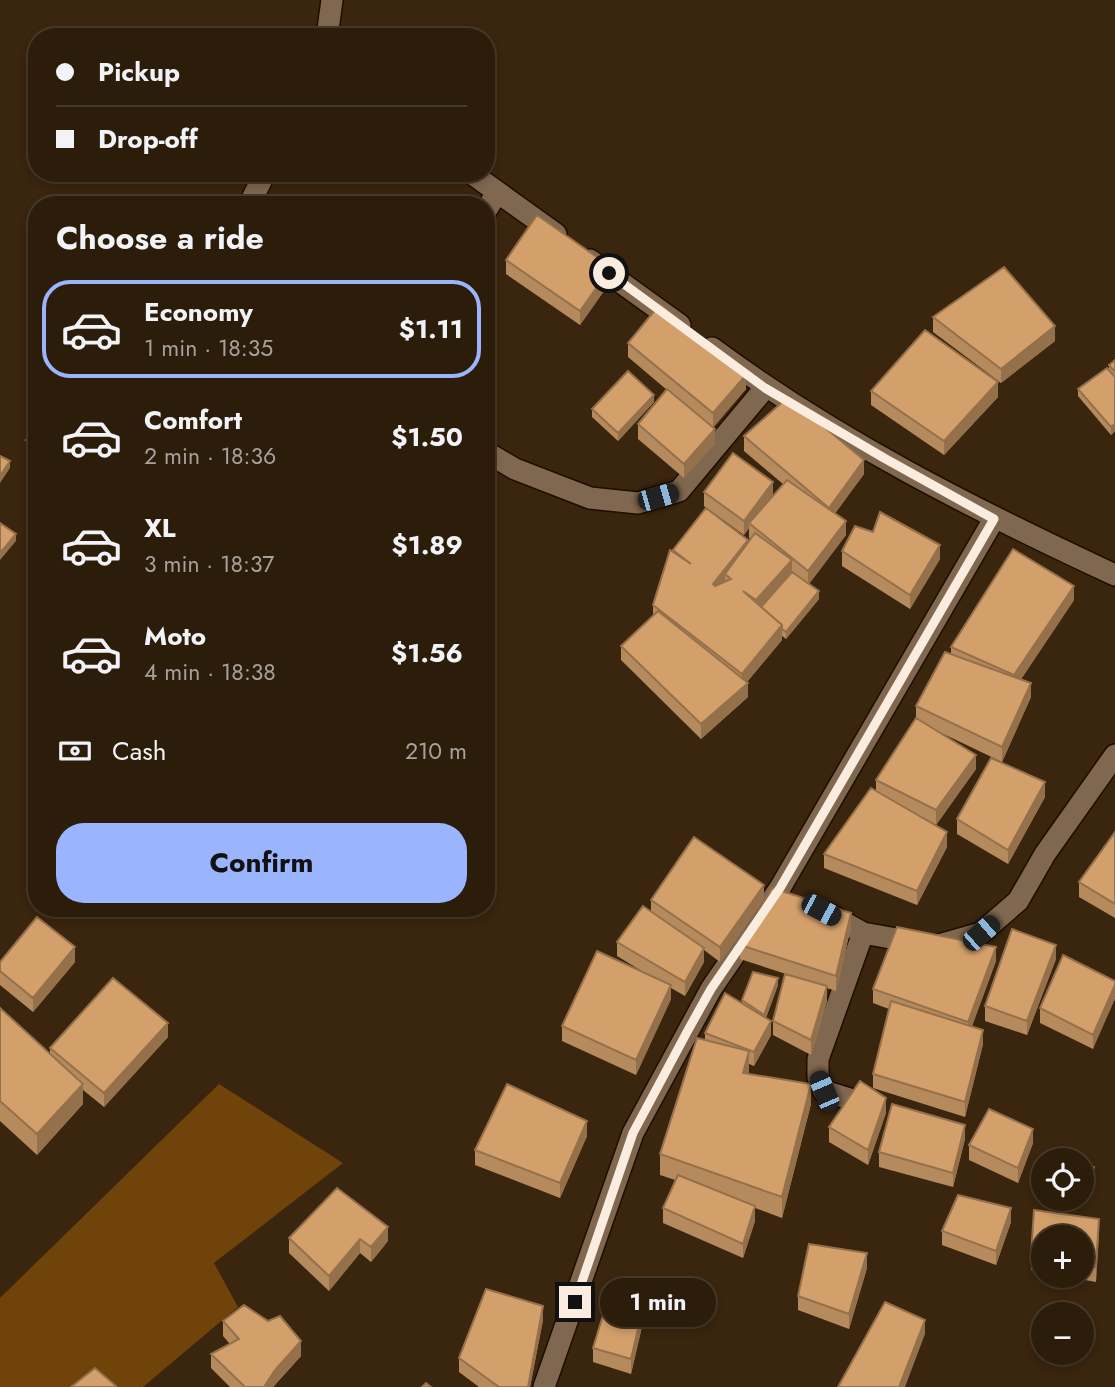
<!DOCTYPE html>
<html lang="en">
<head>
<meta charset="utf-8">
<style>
  :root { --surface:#2c1c0a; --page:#342513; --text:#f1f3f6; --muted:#a6a19c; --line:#483a2b; --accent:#9ab5fd }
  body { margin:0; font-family:Jost,sans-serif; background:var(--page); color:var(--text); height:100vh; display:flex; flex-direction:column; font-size:26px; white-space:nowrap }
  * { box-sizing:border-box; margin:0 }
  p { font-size:23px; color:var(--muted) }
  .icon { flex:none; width:38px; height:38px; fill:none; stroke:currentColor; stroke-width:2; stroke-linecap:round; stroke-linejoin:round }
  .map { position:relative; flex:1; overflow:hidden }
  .drawer { position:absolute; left:28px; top:196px; width:467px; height:721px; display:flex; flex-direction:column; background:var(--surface); border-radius:28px; box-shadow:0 4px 10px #0003,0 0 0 2px var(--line) }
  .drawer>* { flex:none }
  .hud { position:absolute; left:28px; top:28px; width:467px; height:154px; border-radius:28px; box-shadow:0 4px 10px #0003,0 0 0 2px var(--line); display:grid; align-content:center; height:154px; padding:0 28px; background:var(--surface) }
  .controls { position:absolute; left:1031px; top:1148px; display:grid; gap:14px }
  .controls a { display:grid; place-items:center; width:63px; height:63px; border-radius:50%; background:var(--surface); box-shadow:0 4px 10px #0003,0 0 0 2px var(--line); font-size:35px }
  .end { position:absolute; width:32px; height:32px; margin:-16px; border:9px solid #faecde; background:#111; box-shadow:0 0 0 4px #111 }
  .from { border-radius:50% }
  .bubble { position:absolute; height:49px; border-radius:24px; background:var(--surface); box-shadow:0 4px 10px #0003,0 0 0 2px var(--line); font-size:23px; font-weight:700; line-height:49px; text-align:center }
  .car { position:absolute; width:21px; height:42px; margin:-21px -10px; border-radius:9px; box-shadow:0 0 5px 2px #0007; background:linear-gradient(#222 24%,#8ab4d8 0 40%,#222 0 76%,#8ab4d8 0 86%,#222 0) }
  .hud b { display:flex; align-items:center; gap:24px; height:66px; font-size:26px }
  .hud b+b { border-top:2px solid var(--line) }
  .hud i { width:18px; height:18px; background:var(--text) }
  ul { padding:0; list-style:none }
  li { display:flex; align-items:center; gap:21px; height:98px; margin:0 14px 10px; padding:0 14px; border:4px solid transparent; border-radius:28px }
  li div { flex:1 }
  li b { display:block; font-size:26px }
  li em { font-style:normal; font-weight:700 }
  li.current { border-color:var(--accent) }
  li>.icon { width:63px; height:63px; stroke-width:1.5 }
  h2 { padding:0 28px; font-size:32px; line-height:84px }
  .pay { display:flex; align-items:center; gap:18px; height:77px; padding:0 28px; font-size:26px }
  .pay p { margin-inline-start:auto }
  .button { display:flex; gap:14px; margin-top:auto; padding:14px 28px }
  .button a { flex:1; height:80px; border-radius:28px; background:var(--accent); color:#111; font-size:28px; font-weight:700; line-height:80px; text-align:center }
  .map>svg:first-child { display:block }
  .green { fill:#6f4309 }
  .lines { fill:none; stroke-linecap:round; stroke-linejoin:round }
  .street-casing { stroke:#200d00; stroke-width:24 }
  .street { stroke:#80674f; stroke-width:21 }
  .wall { fill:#b58a5c; fill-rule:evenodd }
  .shaded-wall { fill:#94704b }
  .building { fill:#d3a06b; stroke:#94704b; stroke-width:2 }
  .route { stroke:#faecde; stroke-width:9 }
</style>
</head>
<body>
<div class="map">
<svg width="1115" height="1387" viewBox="0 0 1115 1387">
  <rect width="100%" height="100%" fill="#3a250e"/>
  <path class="green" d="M 219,1084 L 343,1163 L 214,1263 L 238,1307 L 143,1387 L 0,1387 L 0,1298 Z"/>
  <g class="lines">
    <defs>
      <path id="street" d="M 327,37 L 332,0
        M 471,173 L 556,234
        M 249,205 L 265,173
        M 486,211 L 497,192
        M 590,260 L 680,325
        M 712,348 C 836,440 975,510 1115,575
        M 486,452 L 515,469 L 590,498 L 638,503 L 679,491 L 765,388
        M 827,913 L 863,933 L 935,946 L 981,933 L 1018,901 L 1045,854 L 1115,755
        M 853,1100 L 824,1091 L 818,1077 L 818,1059 L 863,933
        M 544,1387 L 633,1133 L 711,989 L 780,888 L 994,519"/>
    </defs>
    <use href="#street" class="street-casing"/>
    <use href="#street" class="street"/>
  </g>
  <path class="wall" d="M 506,260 L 611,281 L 580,325 L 506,274 Z
    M 933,317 L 1055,341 L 1001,383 L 933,332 Z
    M 628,343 L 746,389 L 713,427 L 715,443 L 684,478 L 638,439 L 638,424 L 667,390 L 628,357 Z
    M 1115,360 L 1115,431 L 1111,435 L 1078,396 L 1078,389 L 1109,370 L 1109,365 Z
    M 871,391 L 998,397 L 944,455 L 871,405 Z
    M 654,402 L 618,441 L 592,417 L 592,409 Z
    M 37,429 L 37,461 L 26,454 L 26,440 Z
    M 744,436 L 864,474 L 835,513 L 846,535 L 809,584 L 819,599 L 786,639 L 782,636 L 782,640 L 747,682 L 748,697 L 701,739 L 621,660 L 621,646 L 653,615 L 653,605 L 673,550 L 706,508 L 704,506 L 704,492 L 773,496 L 783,484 L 744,451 ZM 715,514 L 744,535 L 749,528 L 749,538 L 751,539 L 748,543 Z
    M 842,551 L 940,559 L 910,609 L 842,566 Z
    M 1074,600 L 1021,679 L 1031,697 L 1002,762 L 933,729 L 976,769 L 936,825 L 920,817 L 947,847 L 917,905 L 824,868 L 824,854 L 876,790 L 876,780 L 916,718 L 916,706 L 951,654 L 951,647 Z
    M 1045,797 L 1008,864 L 957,834 L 957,819 Z
    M 1115,832 L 1115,918 L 1079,897 L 1079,882 Z
    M 764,899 L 720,962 L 704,950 L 704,962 L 685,996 L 671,988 L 671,999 L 636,1075 L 562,1041 L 562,1026 L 645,973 L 617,956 L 617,942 L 651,911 L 651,900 Z
    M 851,927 L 836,991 L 827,988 L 827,1001 L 811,1055 L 773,1035 L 773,1021 L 792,976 L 740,959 L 740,945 Z
    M 1056,959 L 1027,1035 L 985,1021 L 985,1006 Z
    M 996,961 L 972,1026 L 983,1044 L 965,1117 L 873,1088 L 873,1074 L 889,1009 L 873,1003 L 873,989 Z
    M 0,962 L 75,962 L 33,1012 L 0,985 Z
    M 1115,981 L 1093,1049 L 1040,1023 L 1040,1008 Z
    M 778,985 L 766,1018 L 771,1035 L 754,1066 L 749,1064 L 748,1074 L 811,1104 L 782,1218 L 755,1208 L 755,1221 L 743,1258 L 663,1223 L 663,1208 L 675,1180 L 660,1175 L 660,1154 L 705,1040 L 705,1033 L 742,1003 L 742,1000 Z
    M 0,1008 L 50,1054 L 50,1048 L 168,1037 L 104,1107 L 83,1090 L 83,1104 L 37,1155 L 0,1121 Z
    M 886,1113 L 868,1165 L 829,1142 L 829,1127 Z
    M 587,1136 L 560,1198 L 475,1165 L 475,1150 Z
    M 965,1139 L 953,1187 L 879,1167 L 879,1152 Z
    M 1033,1143 L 1018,1183 L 969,1160 L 969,1145 Z
    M 1082,1163 L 1094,1174 L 1082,1205 L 1060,1199 L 1082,1199 Z
    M 337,1188 L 388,1241 L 371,1262 L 360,1253 L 329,1291 L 289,1253 L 289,1238 Z
    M 1034,1210 L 1099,1219 L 1096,1282 L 1063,1276 L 1082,1276 L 1082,1237 L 1043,1237 L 1043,1272 L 1031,1270 Z
    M 1011,1222 L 996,1265 L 942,1245 L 942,1231 Z
    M 867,1268 L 849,1329 L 798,1310 L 798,1296 Z
    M 644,1318 L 631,1374 L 593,1362 L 593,1348 Z
    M 543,1320 L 530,1387 L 479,1387 L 459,1372 L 459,1358 Z
    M 223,1321 L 301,1356 L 273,1387 L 230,1387 L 211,1368 L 211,1354 L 230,1344 L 223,1336 Z"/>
  <path class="shaded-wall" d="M 611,267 L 611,281 L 580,325 L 580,311 Z
    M 1055,326 L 1055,341 L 1001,383 L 1001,369 Z
    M 746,375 L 746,389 L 713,428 L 713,413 Z
    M 998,382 L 998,397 L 944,455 L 944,441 Z
    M 654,395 L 654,402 L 618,441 L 618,433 Z
    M 1115,424 L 1115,431 L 1111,435 L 1111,427 Z
    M 715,429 L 715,443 L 684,478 L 684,464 Z
    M 864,460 L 864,474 L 829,522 L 829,508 Z
    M 10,461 L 10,468 L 0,483 L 0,476 Z
    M 497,467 L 497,482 L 486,499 L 486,485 Z
    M 773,482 L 773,496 L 749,523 L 749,528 L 744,535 L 744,521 Z
    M 846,521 L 846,535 L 808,585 L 808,571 Z
    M 16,534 L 16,541 L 0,560 L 0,553 Z
    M 748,540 L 748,555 L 725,574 L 725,583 L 713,598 L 713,584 Z
    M 940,545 L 940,559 L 910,609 L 910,595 Z
    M 792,560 L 792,575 L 756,615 L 756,600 Z
    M 1074,586 L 1074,600 L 1014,690 L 1014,675 Z
    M 819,591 L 819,599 L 786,639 L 786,632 Z
    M 782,625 L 782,640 L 742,688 L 742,674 Z
    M 748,683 L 748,697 L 701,739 L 701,724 Z
    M 1031,683 L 1031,697 L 1002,762 L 1002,747 Z
    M 976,755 L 976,769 L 936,825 L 936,810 Z
    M 1045,782 L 1045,797 L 1008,864 L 1008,850 Z
    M 947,832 L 947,847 L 917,905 L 917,891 Z
    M 764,885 L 764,899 L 720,962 L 720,947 Z
    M 851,913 L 851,927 L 836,991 L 836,976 Z
    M 1056,945 L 1056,959 L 1027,1035 L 1027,1021 Z
    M 75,947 L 75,962 L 33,1012 L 33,998 Z
    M 996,947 L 996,961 L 968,1037 L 968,1022 Z
    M 704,948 L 704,962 L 685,996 L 685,982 Z
    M 778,978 L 778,985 L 764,1023 L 764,1015 Z
    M 671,985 L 671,999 L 636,1075 L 636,1060 Z
    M 1115,985 L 1115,999 L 1093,1049 L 1093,1035 Z
    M 827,986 L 827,1001 L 811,1055 L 811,1040 Z
    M 771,1021 L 771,1035 L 754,1066 L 754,1052 Z
    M 168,1023 L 168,1037 L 104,1107 L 104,1093 Z
    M 983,1030 L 983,1044 L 965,1117 L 965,1102 Z
    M 749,1051 L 749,1072 L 743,1093 L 743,1073 Z
    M 83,1084 L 83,1104 L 37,1155 L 37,1134 Z
    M 811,1084 L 811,1104 L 782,1218 L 782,1197 Z
    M 886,1098 L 886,1113 L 868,1165 L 868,1150 Z
    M 587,1121 L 587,1136 L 560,1198 L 560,1183 Z
    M 965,1125 L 965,1139 L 953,1187 L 953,1173 Z
    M 1033,1129 L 1033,1143 L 1018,1183 L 1018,1168 Z
    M 1094,1167 L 1094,1174 L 1082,1205 L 1082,1198 Z
    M 755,1206 L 755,1221 L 743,1258 L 743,1244 Z
    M 1011,1208 L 1011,1222 L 996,1265 L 996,1251 Z
    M 1099,1219 L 1099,1234 L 1096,1282 L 1096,1267 Z
    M 388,1227 L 388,1241 L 371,1262 L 371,1247 Z
    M 360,1239 L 360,1253 L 329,1291 L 329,1276 Z
    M 867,1253 L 867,1268 L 849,1329 L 849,1314 Z
    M 644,1303 L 644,1318 L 631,1374 L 631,1359 Z
    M 543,1306 L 543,1320 L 530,1387 L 528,1387 Z
    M 925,1320 L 925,1334 L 905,1387 L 899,1387 Z
    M 301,1341 L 301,1356 L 273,1387 L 264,1387 L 275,1370 Z"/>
  <path class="building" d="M 537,215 L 611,267 L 580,311 L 506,260 Z
    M 1004,267 L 1055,326 L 1001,369 L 933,317 Z
    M 660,304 L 746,375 L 713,413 L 628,343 Z
    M 925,330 L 998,382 L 944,441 L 871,391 Z
    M 1115,360 L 1115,372 L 1109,365 Z
    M 1107,368 L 1115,377 L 1115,424 L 1111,427 L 1078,389 Z
    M 628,371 L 654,395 L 618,433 L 592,409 Z
    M 667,389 L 715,429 L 684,464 L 638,424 Z
    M 788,397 L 864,460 L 829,508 L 744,436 Z
    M 37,429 L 37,447 L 26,440 Z
    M 733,453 L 773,482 L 744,521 L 704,492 Z
    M 0,456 L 10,461 L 0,476 Z
    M 486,461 L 497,467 L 486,485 Z
    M 787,480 L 846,521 L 808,571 L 749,523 Z
    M 706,508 L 748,540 L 713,584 L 715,586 L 731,579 L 725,574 L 755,533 L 792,560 L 756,600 L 743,591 L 782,625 L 742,674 L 653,605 L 670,550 L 691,564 L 673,550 Z
    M 880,512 L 940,545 L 910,595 L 842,551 L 855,526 L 873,532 Z
    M 0,523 L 16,534 L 0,553 Z
    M 1013,549 L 1074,586 L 1014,675 L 951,647 Z
    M 792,572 L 819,591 L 786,632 L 782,629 L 782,625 L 761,607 Z
    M 658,611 L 748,683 L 701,724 L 621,646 Z
    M 945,652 L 1031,683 L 1002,747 L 916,706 Z
    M 916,718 L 976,755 L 936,810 L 876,780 Z
    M 991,758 L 1045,782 L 1008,850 L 957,819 Z
    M 871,788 L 947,832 L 917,891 L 824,854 Z
    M 1115,832 L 1115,904 L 1079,882 Z
    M 694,837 L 764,885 L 720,947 L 651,900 Z
    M 772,888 L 851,913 L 836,976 L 740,945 Z
    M 643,906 L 704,948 L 685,982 L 617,942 Z
    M 37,917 L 75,947 L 33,998 L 0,971 L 0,962 Z
    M 897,927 L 996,947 L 968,1022 L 873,989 Z
    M 1012,929 L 1056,945 L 1027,1021 L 985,1006 Z
    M 597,951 L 671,985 L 636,1060 L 562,1026 Z
    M 1063,955 L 1115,981 L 1115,985 L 1093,1035 L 1040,1008 Z
    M 753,972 L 778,978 L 764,1015 L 742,1000 Z
    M 785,974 L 827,986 L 811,1040 L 773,1021 Z
    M 113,978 L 168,1023 L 104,1093 L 50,1048 Z
    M 725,993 L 771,1021 L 754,1052 L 705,1033 Z
    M 891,1001 L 983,1030 L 965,1102 L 873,1074 Z
    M 0,1008 L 83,1084 L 37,1134 L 0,1101 Z
    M 697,1038 L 749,1051 L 743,1073 L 811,1084 L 782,1197 L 660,1154 Z
    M 860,1081 L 886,1098 L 868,1150 L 829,1127 Z
    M 507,1084 L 587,1121 L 560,1183 L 475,1150 Z
    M 892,1104 L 965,1125 L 953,1173 L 879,1152 Z
    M 989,1109 L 1033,1129 L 1018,1168 L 969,1145 Z
    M 1063,1156 L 1075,1160 L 1062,1160 Z
    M 1082,1163 L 1094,1167 L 1082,1198 Z
    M 678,1175 L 755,1206 L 743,1244 L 663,1208 Z
    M 337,1188 L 388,1227 L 371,1247 L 360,1239 L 329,1276 L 289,1238 Z
    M 958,1195 L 1011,1208 L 996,1251 L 942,1231 Z
    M 1034,1210 L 1099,1219 L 1096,1267 L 1082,1265 L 1082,1237 L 1043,1237 L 1043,1258 L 1031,1255 Z
    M 809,1244 L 867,1253 L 849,1314 L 798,1296 Z
    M 486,1289 L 543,1306 L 528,1387 L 499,1387 L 459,1358 Z
    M 607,1302 L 644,1303 L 631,1359 L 593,1348 Z
    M 885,1302 L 925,1320 L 899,1387 L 838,1387 Z
    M 244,1305 L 268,1321 L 280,1316 L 301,1341 L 275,1370 L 264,1387 L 245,1387 L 211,1354 L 239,1339 L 223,1321 Z
    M 95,1368 L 116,1386 L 115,1387 L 71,1387 Z
    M 426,1383 L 431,1387 L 422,1387 Z"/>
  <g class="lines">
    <path class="route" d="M 575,1302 L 633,1133 L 687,1032 L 711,989 L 780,888 L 994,519 L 884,458 L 765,388 L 609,273"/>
  </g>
</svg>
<div class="controls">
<a><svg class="icon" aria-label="locate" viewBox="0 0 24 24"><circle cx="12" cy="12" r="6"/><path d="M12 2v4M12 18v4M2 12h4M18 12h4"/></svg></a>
<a>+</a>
<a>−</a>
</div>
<i class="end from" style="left:609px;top:273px"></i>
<i class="end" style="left:575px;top:1302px"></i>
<div class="bubble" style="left:600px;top:1278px;width:116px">1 min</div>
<i class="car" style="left:658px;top:497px;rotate:74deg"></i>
<i class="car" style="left:821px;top:910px;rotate:118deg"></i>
<i class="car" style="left:981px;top:933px;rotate:49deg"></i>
<i class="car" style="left:824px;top:1091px;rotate:337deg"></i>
<div class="hud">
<b><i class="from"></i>Pickup</b>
<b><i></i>Drop-off</b>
</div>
<section class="drawer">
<h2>Choose a ride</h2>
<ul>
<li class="current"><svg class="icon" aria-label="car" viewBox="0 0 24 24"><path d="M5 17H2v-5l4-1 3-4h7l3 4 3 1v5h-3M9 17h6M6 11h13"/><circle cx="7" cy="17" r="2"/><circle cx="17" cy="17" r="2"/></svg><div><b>Economy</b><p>1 min · 18:35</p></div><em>$1.11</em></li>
<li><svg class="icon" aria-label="car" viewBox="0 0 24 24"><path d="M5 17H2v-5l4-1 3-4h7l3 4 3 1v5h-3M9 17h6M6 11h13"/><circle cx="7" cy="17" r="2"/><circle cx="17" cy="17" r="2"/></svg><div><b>Comfort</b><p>2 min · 18:36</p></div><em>$1.50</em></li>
<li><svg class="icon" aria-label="car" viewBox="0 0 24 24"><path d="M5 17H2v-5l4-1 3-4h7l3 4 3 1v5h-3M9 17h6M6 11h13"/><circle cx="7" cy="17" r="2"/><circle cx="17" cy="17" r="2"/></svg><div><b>XL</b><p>3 min · 18:37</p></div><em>$1.89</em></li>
<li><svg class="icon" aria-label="car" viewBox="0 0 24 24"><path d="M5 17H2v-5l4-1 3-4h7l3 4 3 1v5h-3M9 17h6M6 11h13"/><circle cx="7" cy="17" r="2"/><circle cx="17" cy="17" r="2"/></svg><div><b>Moto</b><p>4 min · 18:38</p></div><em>$1.56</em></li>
</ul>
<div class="pay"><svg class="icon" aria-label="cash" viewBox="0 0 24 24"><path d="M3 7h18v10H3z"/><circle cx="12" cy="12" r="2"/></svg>Cash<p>210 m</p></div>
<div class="button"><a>Confirm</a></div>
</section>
</div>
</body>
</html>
